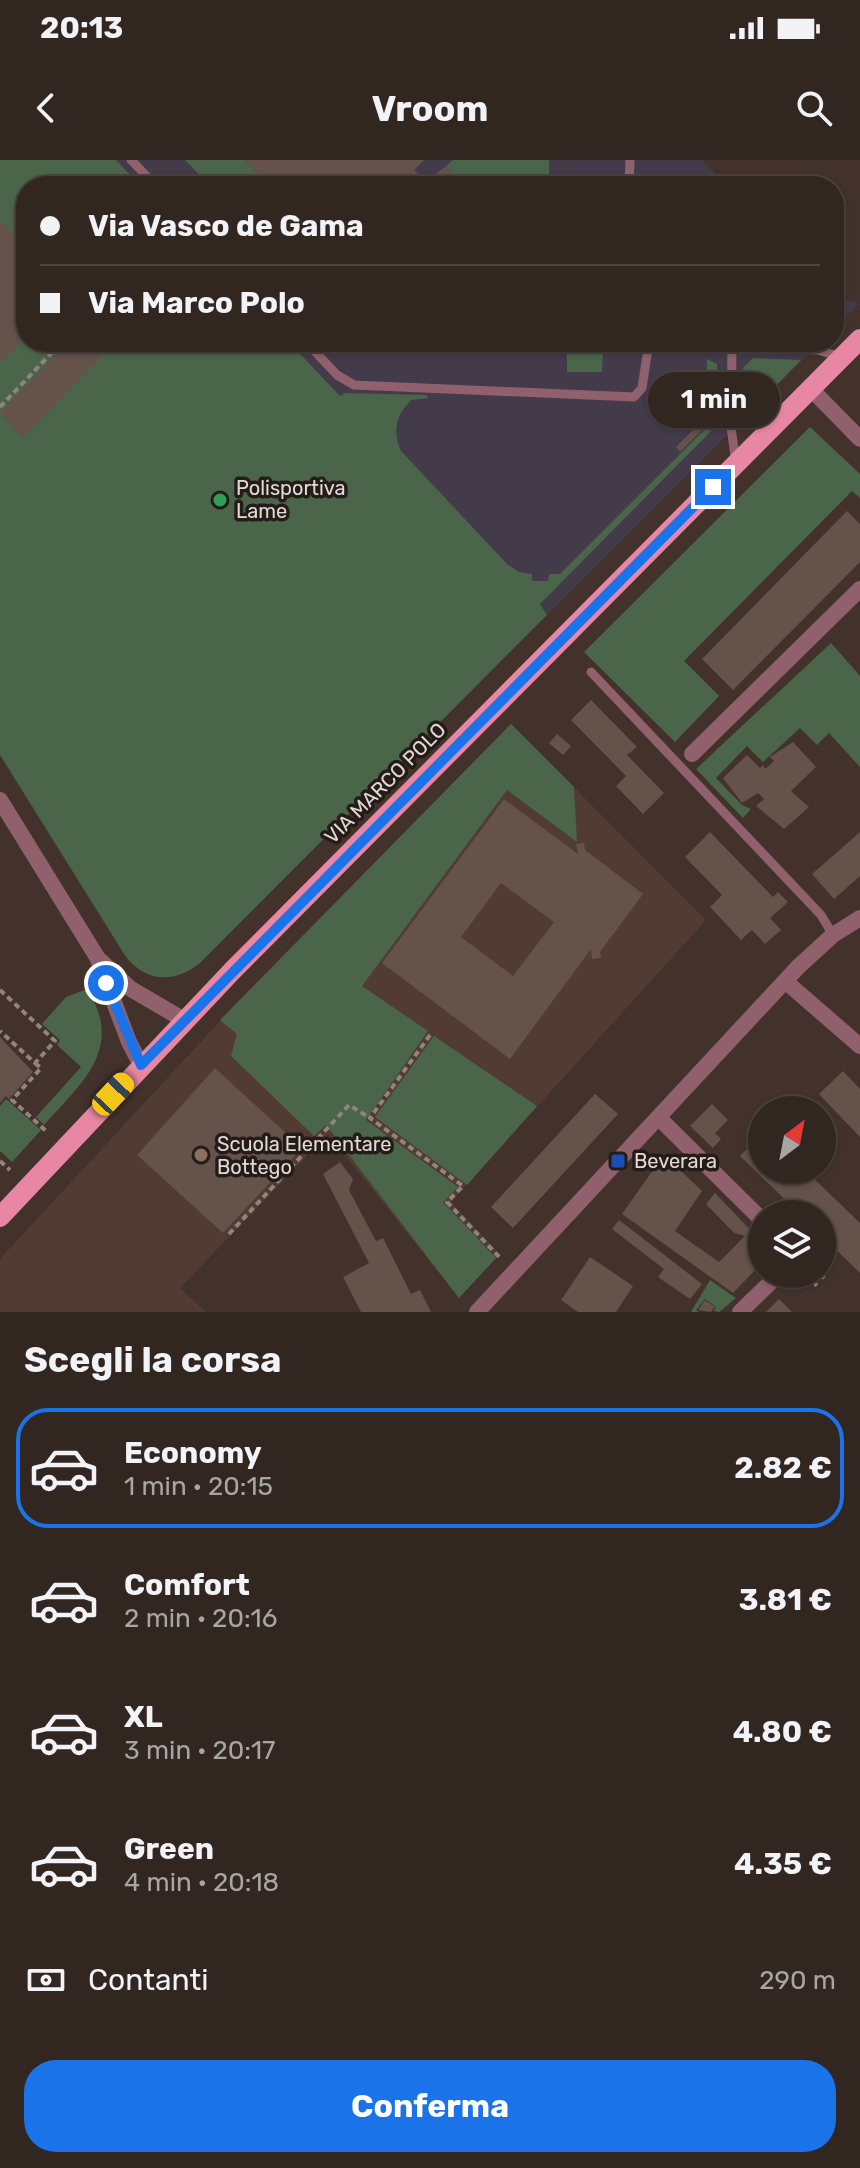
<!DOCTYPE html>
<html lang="it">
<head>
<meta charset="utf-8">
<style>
  :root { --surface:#322621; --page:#3a2e2a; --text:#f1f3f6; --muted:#a8a5a5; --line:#4d433f; --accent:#1a73e8 }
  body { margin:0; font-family:Rubik,sans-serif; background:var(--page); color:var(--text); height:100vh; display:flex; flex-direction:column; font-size:30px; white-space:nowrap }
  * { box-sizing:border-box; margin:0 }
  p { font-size:26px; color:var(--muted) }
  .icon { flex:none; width:44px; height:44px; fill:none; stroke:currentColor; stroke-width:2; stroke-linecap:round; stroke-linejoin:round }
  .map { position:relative; height:1152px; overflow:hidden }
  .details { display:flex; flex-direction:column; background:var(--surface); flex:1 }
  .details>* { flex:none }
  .guide { position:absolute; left:16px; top:16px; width:828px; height:176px; border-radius:32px; box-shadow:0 2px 6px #0004,0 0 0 2px var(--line); display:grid; align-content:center; height:176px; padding:0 24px; background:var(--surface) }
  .needle { width:52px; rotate:32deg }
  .tools { position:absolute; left:748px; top:936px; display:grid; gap:16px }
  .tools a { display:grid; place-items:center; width:88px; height:88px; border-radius:50%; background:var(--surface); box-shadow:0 2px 6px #0004,0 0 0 2px var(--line); font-size:40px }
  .end { position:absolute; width:36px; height:36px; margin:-18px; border:10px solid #1a73e8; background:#fff; box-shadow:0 0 0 4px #fff }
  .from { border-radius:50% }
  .bubble { position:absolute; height:56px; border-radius:28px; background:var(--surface); box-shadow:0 2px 6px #0004,0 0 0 2px var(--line); font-size:26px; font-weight:700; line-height:56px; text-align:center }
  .car { position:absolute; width:24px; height:48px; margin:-24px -12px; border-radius:10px; box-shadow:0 0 6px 2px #0007; background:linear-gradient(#f5c518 24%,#345 0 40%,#f5c518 0 76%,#345 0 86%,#f5c518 0) }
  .guide b { display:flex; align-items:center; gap:28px; height:76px; font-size:30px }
  .guide b+b { border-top:2px solid var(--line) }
  .guide i { width:20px; height:20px; background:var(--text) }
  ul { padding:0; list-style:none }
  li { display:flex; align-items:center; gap:24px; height:120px; margin:0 16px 12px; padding:0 8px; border:4px solid transparent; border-radius:32px }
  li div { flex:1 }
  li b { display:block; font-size:30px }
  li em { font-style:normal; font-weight:700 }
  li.current { border-color:var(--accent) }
  li>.icon { width:72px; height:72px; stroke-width:1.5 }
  h2 { padding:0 24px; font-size:36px; line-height:96px }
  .pay { display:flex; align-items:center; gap:20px; height:88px; padding:0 24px; font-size:30px }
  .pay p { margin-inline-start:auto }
  .button { display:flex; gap:16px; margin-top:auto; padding:16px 24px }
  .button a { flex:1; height:92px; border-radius:32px; background:var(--accent); color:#fff; font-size:32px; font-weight:700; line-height:92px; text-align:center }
  .status { display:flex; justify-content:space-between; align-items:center; height:56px; padding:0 40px; background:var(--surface); direction:ltr }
  .status svg { height:22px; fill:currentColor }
  header { display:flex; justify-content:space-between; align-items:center; height:104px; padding:0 24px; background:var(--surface); font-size:36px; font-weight:700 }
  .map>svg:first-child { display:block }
  .commercial { fill:#433a4a }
  .built { fill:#513b32 }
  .green { fill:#4b654a }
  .building { fill:#64524b; fill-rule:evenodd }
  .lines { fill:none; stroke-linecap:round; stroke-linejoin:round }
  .path { stroke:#91847f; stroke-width:4; stroke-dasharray:6 4; stroke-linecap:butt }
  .service { stroke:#90616d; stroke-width:9 }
  .minor { stroke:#90616d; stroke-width:16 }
  .tertiary { stroke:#90616d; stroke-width:16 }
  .primary { stroke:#e787a3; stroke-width:20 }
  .route { stroke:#1a73e8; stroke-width:10 }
  .leisure-dot { fill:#2e9e5b; stroke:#241c19; stroke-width:3 }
  .education-dot { fill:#8d6e63; stroke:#241c19; stroke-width:3 }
  .transit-dot { fill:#1a4fb4; stroke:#241c19; stroke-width:3 }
  .labels { text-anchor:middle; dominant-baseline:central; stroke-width:7; stroke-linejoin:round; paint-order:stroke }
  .poi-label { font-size:20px; fill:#e2d8d4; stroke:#241c19; text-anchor:start }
  .street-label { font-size:20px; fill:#e2d8d4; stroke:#241c19 }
</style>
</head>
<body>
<div class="status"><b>20:13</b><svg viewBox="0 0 49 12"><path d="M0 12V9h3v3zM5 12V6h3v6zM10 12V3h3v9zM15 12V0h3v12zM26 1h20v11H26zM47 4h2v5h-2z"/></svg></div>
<header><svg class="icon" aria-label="back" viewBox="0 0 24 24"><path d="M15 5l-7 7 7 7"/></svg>Vroom<svg class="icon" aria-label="search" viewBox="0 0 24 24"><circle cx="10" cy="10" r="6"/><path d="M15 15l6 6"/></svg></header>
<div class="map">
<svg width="860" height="1152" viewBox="0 0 860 1152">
  <rect width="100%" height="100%" fill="#43322c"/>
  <path class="commercial" d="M 116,0 L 702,0 L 727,26 L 141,26 Z
    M 834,135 L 859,144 L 834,168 Z
    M 289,182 L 820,182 L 547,455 Z"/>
  <path class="built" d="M 511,564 L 706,760 L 451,1042 L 500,1094 L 459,1138 L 328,974 L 180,1128 L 206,1152 L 0,1152 L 0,1099 L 246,833 Z"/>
  <path class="green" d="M 0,0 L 116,0 L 141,26 L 26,26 L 26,182 L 289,182 L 340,236 L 346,233 L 427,235 L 428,238 L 411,240 C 396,255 392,272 401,291 L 507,404 L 519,412 L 532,414 L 532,421 L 548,421 L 549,414 L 560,414 L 709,265 L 713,232 L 707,231 L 707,199 L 717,204 L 715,267 L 540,444 L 547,455 L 200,803 C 175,823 147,823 126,797 L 0,595 Z
    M 185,0 L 245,0 L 270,26 L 210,26 Z
    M 453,0 L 549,0 L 549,26 L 465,26 L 446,6 Z
    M 567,191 L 603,192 L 602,212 L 567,212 Z
    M 753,198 L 801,200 L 743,259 L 743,208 Z
    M 810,267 L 860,314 L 860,338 L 852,331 L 684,501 L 719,536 L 675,582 L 584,492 Z
    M 831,483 L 860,516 L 860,607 L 829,573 L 817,585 L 800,568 L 763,602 L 747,586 L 716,618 L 742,645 L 751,649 L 743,658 L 696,609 Z
    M 511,564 L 574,627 L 577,682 L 507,630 L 362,826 L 428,871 L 366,960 L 458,1027 L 443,1042 L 496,1098 L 459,1138 L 326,965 L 314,976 L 231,896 L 237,874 L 220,860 Z
    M 87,829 C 125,888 82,923 44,965 L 36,957 L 81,907 L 57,885 L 60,880 L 42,864 L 66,837 Z
    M 434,876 L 537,946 L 467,1025 L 375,957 Z
    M 6,939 L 41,970 L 12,1002 L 0,991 L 0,946 Z
    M 710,1120 L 736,1138 L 719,1152 L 714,1151 L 716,1147 L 705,1139 L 696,1150 L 699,1152 L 691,1152 Z"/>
  <path class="building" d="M 245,0 L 424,0 L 414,10 L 426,21 L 446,6 L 465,26 L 411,26 L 404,19 L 396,26 L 270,26 Z
    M 0,61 L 26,86 L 26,176 L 0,203 Z
    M 68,182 L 115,182 L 23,278 L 0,253 Z
    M 705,235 L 711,236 L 711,256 L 704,256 Z
    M 701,262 L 706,266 L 680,292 L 676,287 Z
    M 847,351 L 860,364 L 860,402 L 733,530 L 702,499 Z
    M 591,540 L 637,587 L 627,595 L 664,633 L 643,654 L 616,626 L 626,616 L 571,560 Z
    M 557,574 L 571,586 L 563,595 L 549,583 Z
    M 793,582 L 816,607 L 791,631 L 809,647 L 784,669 L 756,646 L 764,639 L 758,633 L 742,643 L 723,618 L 747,595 L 760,608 L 763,605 L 765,609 L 774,601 L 770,597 Z
    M 504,639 L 578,694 L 576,684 L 584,683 L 585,690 L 643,734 L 600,792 L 601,798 L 592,799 L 591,789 L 510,899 L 382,803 ZM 501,723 L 554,762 L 513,816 L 461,777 Z
    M 710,672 L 773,737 L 778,732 L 788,742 L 770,758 L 781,770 L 765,784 L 752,770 L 741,780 L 710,747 L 722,735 L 685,697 Z
    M 860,672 L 860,716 L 834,739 L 812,714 Z
    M 0,877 L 33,912 L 9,939 L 6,936 L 0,943 Z
    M 215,908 L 302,988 L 223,1073 L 137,995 Z
    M 843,911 L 860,929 L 860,977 L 819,934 Z
    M 595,934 L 618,954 L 513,1068 L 491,1047 Z
    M 712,944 L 728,960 L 715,973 L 721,979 L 713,988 L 690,966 Z
    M 762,974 L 762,1010 L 805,1010 L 860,1063 L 860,1113 L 822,1076 L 822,1054 L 800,1054 L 740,996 Z
    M 665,993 L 681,1005 L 680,1010 L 702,1031 L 675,1071 L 719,1102 L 745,1076 L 734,1073 L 706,1044 L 715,1033 L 762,1082 L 762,1103 L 733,1133 L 622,1054 Z
    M 340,1002 L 353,1019 L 349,1030 L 376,1081 L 383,1078 L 411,1134 L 420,1130 L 431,1152 L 361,1152 L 343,1117 L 369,1103 L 323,1014 Z
    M 619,1060 L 702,1124 L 690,1139 L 658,1117 L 664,1109 L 612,1069 Z
    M 590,1097 L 633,1126 L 616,1152 L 578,1152 L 561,1140 Z
    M 779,1139 L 792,1152 L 766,1152 Z
    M 705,1140 L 715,1147 L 711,1152 L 698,1150 Z"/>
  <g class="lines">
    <path class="path" d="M 0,247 L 62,182
      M 0,830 L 55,881 L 35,903 L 0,871
      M 430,875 L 370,958 L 463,1026 L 447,1042 L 502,1100
      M 35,903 L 41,908 L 12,940 L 46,971
      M 0,1001 L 10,1010
      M 229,1074 L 349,945 L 370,958
      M 806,1114 L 819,1128
      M 820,1114 L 826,1120"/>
    <path class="service" d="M 131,0 L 156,26
      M 629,26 L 630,0
      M 306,182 L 337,215 L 354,225 L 634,237 L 642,228 L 649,182
      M 670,182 L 732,187
      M 736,304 L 731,267 L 732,187 L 817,190 L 842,197
      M 591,512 L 821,755 L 833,775"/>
    <path class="minor" d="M 811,229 L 860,279
      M 692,594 L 860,429
      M 785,821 L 860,886
      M 659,958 L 762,1060
      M 477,1152 L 798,807 L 833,775 L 860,758
      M 740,1152 L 779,1114"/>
    <path class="tertiary" d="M 0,640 L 97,797 L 129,882 L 141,905
      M 101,801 L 131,829 L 184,860"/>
    <path class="primary" d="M 0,1057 L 232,811 L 860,179"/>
  </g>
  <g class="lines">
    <path class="route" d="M 106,823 L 141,905 L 713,327"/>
  </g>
  <circle class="leisure-dot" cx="220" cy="340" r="8"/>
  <circle class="education-dot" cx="201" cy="995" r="8"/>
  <rect class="transit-dot" x="610" y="993" width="16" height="16" rx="4"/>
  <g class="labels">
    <g class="poi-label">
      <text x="236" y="328">Polisportiva<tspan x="236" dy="23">Lame</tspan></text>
      <text x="217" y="984">Scuola Elementare<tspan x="217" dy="23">Bottego</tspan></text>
      <text x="634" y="1001">Beverara</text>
    </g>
    <g class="street-label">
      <text transform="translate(385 623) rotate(-45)">VIA MARCO POLO</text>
    </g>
  </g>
</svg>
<div class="tools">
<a><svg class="needle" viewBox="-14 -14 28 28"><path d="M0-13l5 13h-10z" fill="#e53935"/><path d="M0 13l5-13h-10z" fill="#a8a5a5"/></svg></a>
<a><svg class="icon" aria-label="layers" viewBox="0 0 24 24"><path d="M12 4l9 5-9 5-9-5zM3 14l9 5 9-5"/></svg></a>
</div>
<i class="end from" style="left:106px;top:823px"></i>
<i class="end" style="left:713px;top:327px"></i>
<div class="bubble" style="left:648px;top:212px;width:132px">1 min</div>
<i class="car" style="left:113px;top:934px;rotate:43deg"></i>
<div class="guide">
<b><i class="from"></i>Via Vasco de Gama</b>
<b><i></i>Via Marco Polo</b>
</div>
</div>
<section class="details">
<h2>Scegli la corsa</h2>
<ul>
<li class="current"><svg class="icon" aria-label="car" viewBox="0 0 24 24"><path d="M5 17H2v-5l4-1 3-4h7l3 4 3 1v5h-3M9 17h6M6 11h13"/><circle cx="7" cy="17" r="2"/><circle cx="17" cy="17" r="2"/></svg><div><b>Economy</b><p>1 min · 20:15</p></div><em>2.82 €</em></li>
<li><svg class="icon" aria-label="car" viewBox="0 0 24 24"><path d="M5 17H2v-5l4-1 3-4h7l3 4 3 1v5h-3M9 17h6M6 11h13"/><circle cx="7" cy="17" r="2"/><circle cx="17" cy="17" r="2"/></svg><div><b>Comfort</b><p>2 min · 20:16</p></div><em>3.81 €</em></li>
<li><svg class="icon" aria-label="car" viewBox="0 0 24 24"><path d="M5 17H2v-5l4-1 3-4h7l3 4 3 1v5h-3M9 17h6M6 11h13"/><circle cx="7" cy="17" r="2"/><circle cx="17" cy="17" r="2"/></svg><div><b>XL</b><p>3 min · 20:17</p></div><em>4.80 €</em></li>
<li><svg class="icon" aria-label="car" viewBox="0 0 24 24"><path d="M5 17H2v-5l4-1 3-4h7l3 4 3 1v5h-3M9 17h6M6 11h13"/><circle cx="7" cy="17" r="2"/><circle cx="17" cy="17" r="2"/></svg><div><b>Green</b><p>4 min · 20:18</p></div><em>4.35 €</em></li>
</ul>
<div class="pay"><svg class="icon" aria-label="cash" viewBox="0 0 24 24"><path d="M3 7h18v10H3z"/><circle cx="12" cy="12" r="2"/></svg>Contanti<p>290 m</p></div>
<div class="button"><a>Conferma</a></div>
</section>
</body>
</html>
